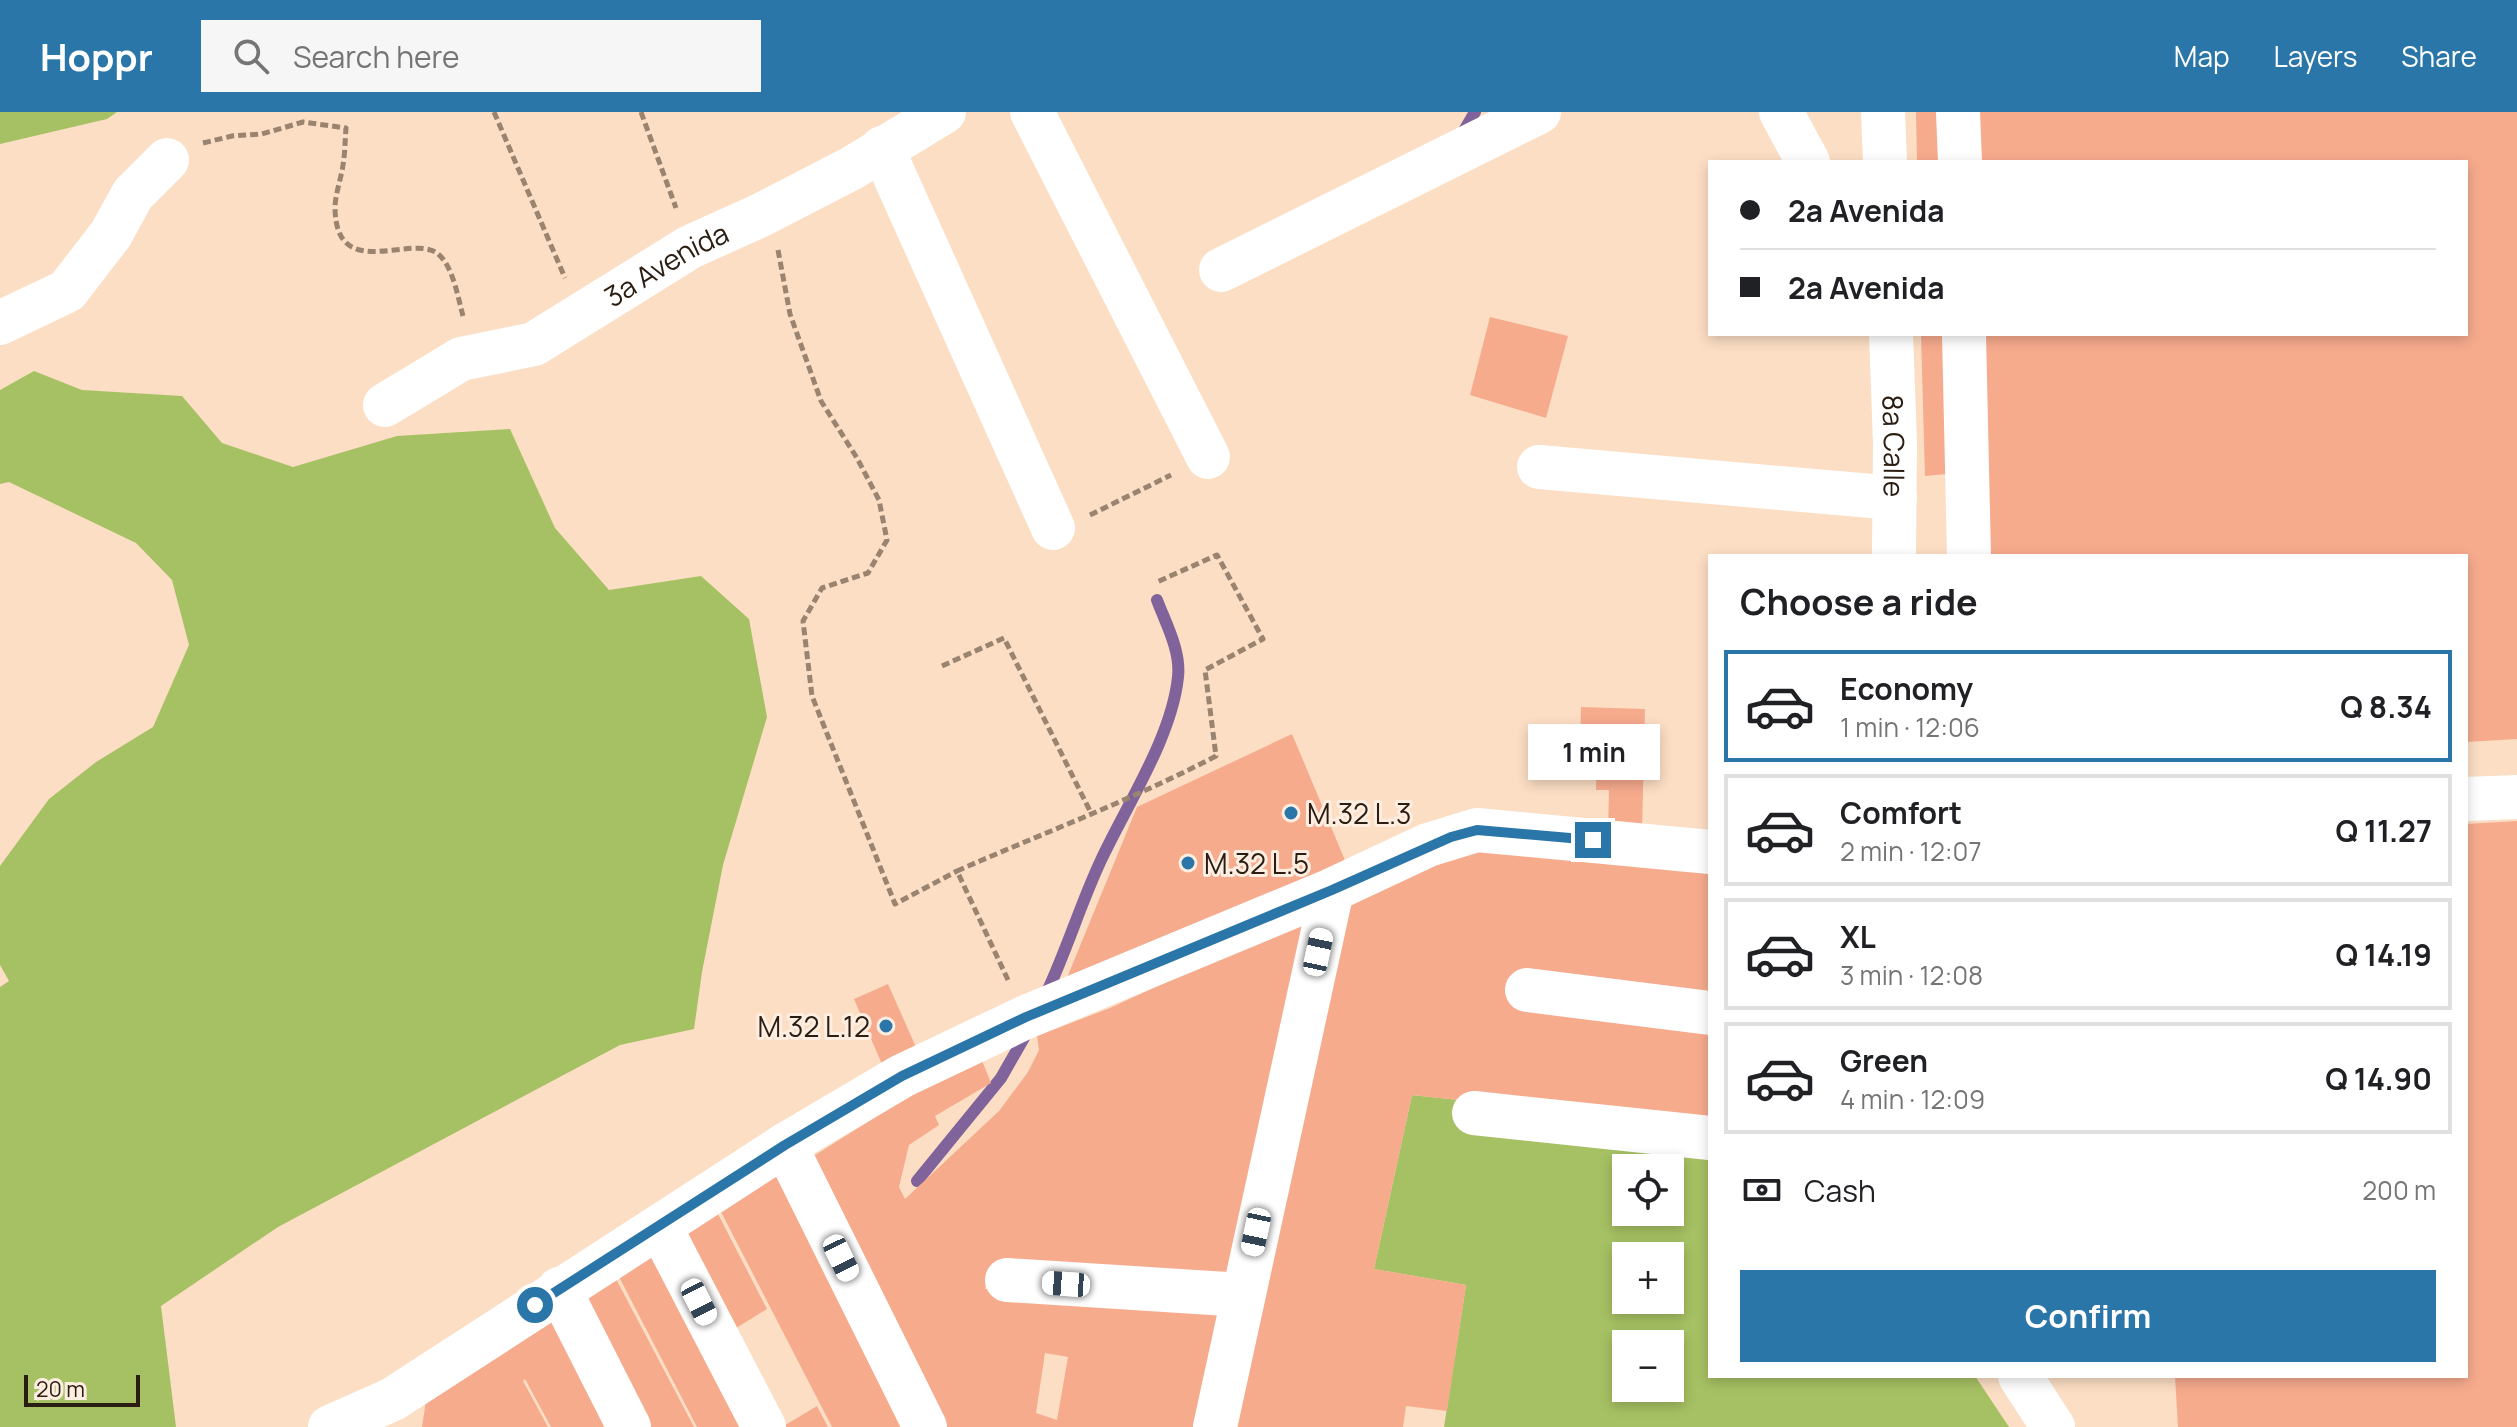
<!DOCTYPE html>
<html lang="en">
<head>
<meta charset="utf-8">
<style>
  :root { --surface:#fff; --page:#f6f6f6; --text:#202124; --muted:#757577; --line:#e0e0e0; --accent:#2b76a9 }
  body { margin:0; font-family:Manrope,sans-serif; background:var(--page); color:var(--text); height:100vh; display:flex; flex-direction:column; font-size:30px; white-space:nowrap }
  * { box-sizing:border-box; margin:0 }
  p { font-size:26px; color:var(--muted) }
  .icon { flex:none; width:44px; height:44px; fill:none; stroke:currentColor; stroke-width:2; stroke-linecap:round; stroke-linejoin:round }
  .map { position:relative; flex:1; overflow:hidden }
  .drawer { position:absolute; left:1708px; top:442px; width:760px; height:824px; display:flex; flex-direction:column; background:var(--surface); border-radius:0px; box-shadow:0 4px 12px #0003 }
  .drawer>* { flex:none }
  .guide { position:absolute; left:1708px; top:48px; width:760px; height:176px; border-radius:0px; box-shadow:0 4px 12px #0003; display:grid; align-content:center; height:176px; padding:0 32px; background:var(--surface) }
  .buttons { position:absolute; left:1612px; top:1042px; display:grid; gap:16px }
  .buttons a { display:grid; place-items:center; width:72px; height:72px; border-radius:0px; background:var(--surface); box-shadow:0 4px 12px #0003; font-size:40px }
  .scale { position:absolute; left:24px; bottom:20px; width:116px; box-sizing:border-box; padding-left:8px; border:4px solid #2b1d11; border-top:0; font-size:22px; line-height:28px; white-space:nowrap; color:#2b1d11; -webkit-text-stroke:6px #fdeee1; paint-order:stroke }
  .end { position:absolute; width:36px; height:36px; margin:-18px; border:10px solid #2b76a9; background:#fff; box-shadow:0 0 0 4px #fff }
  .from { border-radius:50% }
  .bubble { position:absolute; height:56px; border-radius:0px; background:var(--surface); box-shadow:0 4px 12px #0003; font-size:26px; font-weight:700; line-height:56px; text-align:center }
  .car { position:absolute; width:24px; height:48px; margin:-24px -12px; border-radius:10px; box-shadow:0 0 6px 2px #0007; background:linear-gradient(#fff 24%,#345 0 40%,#fff 0 76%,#345 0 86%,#fff 0) }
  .guide b { display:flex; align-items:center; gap:28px; height:76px; font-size:30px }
  .guide b+b { border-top:2px solid var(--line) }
  .guide i { width:20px; height:20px; background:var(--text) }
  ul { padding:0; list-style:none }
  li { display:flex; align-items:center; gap:24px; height:112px; margin:0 16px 12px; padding:0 16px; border:4px solid var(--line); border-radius:0px }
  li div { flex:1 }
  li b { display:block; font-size:30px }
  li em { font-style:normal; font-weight:700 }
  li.selected { border-color:var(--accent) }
  li>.icon { width:72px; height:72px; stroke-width:1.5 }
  h2 { padding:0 32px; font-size:36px; line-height:96px }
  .pay { display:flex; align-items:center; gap:20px; height:88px; padding:0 32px; font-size:30px }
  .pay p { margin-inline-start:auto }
  .cta { display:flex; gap:16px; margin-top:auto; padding:16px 32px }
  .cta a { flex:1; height:92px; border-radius:0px; background:var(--accent); color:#fff; font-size:32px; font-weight:700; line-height:92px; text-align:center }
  header { display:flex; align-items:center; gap:48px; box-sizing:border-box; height:112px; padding:0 40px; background:var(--accent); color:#fff }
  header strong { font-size:38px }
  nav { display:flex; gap:44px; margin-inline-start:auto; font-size:28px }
  .search { width:560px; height:72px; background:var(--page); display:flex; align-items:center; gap:20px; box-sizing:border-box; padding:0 28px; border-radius:0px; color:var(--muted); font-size:30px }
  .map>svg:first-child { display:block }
  .forest { fill:#a6c163; fill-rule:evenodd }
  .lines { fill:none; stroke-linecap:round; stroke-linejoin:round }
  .stream { stroke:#80639a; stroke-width:12 }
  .building { fill:#f7ab8d; fill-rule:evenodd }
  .path { stroke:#9a8470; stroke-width:5; stroke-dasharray:8 4; stroke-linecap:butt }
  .minor { stroke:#fff; stroke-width:44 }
  .major { stroke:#fff; stroke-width:44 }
  .route { stroke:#2b76a9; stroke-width:10 }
  .poi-dot { fill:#2b76a9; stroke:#fdeee1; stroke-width:3 }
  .labels { text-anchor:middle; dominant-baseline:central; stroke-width:6; stroke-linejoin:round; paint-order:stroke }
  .street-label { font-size:28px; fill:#2b1d11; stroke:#fdeee1 }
  .poi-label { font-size:28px; fill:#2b1d11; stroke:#fdeee1; text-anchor:start }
</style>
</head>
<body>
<header>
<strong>Hoppr</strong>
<div class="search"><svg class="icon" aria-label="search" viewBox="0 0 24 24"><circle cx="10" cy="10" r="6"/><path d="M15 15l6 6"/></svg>Search here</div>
<nav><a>Map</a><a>Layers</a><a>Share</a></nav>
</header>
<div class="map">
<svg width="2517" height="1315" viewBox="0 0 2517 1315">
  <rect width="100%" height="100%" fill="#fcdec4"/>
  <path class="forest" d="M 0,0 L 117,0 L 107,7 L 0,32 Z
    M 34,259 L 82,278 L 182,284 L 222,331 L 293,355 L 397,324 L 510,317 L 555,416 L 609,478 L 701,464 L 749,507 L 767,605 L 723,753 L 702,860 L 694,917 L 620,933 L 278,1115 L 161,1194 L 176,1315 L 0,1315 L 0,875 L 9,869 L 0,853 L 0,754 L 49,687 L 96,650 L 153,615 L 189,533 L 172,468 L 136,431 L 9,370 L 0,372 L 0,278 Z
    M 1412,983 L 1468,989 L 1710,1043 L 1710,1264 L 1975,1264 L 2009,1315 L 1444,1315 L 1466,1173 L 1374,1157 ZM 1626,1056 L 1670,1056 L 1670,1100 L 1626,1100 ZM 1626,1144 L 1670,1144 L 1670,1188 L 1626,1188 ZM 1626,1232 L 1670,1232 L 1670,1276 L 1626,1276 Z"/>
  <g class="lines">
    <path class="stream" d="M 1465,17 L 1475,0
      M 1046,882 C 1067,838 1081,790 1102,746 C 1128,691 1172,624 1178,565 C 1181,539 1166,512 1157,488
      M 917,1069 L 1001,966 L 1029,917"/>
  </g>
  <path class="building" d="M 1916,0 L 2517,0 L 2517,627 L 2466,630 L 2466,444 L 1973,444 L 1969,360 L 1925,364 L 1921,222 L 2466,222 L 2466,50 L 1917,50 Z
    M 1490,205 L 1568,224 L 1546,306 L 1470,283 Z
    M 1581,595 L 1645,597 L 1642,720 L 1608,719 L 1609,678 L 1596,678 L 1597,638 L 1580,638 Z
    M 1292,622 L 1347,753 L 1064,873 L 1137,695 Z
    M 2517,709 L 2517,1315 L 2178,1315 L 2175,1264 L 2466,1264 L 2466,712 Z
    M 1468,735 L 1710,751 L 1710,1015 L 1412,983 L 1374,1157 L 1466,1173 L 1447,1299 L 1406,1294 L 1403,1315 L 1222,1315 L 1339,791 Z
    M 1318,800 L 1237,1175 L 988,1159 L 985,1177 L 1233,1192 L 1206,1315 L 934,1315 L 804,1050 L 922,976 L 981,946 L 991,971 L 935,1004 L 939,1013 L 909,1033 L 899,1075 L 905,1087 L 999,999 L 1028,960 L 1039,938 L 1037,924 L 1110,896 ZM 1045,1241 L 1068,1245 L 1057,1308 L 1036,1301 Z
    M 888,872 L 919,942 L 884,957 L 854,887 Z
    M 785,1055 L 916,1315 L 832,1315 L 720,1098 Z
    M 717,1100 L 767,1197 L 725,1223 L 676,1128 Z
    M 666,1135 L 759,1315 L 697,1315 L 618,1163 Z
    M 615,1165 L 694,1315 L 637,1315 L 573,1190 Z
    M 563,1194 L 625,1315 L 551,1315 L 525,1267 L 523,1269 L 548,1315 L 422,1315 L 426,1289 Z
    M 817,1294 L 828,1315 L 782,1315 Z"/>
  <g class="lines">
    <path class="path" d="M 494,0 L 565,166
      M 641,0 L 676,96
      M 203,31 L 232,24 L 262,22 L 303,10 L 346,16 C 345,29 345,41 343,53 C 341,67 335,83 335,96 C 336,171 409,122 437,141 C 453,153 458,186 463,204
      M 778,138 L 790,202 L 821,289 L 857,346 L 879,388 L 887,428 L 868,461 L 822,476 L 803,509 L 812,584 L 895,792 L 957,759
      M 1090,403 L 1171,363
      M 942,554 L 1004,526 L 1091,701
      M 1008,868 L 957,759 C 1043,721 1132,688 1216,644 L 1205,558 L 1263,527 L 1217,443 L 1157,470"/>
    <g class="minor">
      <path d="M 1032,0 L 1208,345"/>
      <path d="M 1781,0 L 1808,50"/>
      <path d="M 1958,0 L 1960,50"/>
      <path d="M 882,36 L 1053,416"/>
      <path d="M 1221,158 L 1539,0"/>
      <path d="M 0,211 L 67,179 L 111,122 L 133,82 L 167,48"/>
      <path d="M 1964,222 L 1969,444"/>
      <path id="s1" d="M 385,293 L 461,247 L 534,232 L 690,135 L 761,103 L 852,56 L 944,0"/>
      <path d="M 1539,355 L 1895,386"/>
      <path d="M 2466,687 L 2517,685"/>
      <path d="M 1527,878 L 1710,901"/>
      <path d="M 1474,1001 L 1710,1026"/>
      <path d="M 785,1033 L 925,1315"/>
      <path d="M 660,1115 L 764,1315"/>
      <path d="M 1007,1168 L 1243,1183"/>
      <path d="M 559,1177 L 629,1315"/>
      <path d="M 330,1315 L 393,1287 L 785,1033 L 902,964 L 1026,905 L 1332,778 L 1428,733 L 1477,718 L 1710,740"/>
      <path d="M 1215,1315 L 1332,778"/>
    </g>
    <g class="major">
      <path d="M 1883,0 L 1885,50"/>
      <path id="s2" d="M 1891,222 L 1895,331 L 1894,444"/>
      <path d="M 2020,1264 L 2053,1315"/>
    </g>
  </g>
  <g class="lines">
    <path class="route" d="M 535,1193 L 785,1033 L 902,964 L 1026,905 L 1332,778 L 1451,725 L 1477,718 L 1593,728"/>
  </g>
  <g class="poi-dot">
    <circle cx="1291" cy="701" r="8"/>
    <circle cx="1188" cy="751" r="8"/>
    <circle cx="886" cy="914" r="8"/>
  </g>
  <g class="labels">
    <g class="street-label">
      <text stroke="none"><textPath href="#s1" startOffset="318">3a Avenida</textPath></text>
      <text stroke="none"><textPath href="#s2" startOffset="112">8a Calle</textPath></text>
    </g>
    <g class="poi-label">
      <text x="1307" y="701">M.32 L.3</text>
      <text x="1204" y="751">M.32 L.5</text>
      <text x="870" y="914" text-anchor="end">M.32 L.12</text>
    </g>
  </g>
</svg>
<div class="buttons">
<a><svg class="icon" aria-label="locate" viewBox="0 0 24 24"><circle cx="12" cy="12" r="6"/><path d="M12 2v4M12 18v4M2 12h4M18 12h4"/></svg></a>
<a>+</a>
<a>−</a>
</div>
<div class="scale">20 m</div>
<i class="end from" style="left:535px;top:1193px"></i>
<i class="end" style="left:1593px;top:728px"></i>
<div class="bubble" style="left:1528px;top:612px;width:132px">1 min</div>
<i class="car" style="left:1318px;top:840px;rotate:12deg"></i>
<i class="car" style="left:1256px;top:1120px;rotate:192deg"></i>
<i class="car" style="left:841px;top:1146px;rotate:154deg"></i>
<i class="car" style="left:1066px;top:1172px;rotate:274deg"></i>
<i class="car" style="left:699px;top:1190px;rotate:153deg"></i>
<div class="guide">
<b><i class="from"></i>2a Avenida</b>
<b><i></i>2a Avenida</b>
</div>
<section class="drawer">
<h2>Choose a ride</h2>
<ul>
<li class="selected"><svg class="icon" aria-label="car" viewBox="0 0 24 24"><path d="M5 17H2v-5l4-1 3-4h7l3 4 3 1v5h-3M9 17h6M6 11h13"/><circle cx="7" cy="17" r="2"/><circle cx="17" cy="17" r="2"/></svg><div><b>Economy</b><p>1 min · 12:06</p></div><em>Q 8.34</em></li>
<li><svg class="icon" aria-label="car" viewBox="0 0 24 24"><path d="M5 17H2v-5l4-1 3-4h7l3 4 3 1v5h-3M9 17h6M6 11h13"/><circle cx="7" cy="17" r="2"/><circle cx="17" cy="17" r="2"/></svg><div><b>Comfort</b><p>2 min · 12:07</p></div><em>Q 11.27</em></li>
<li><svg class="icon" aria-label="car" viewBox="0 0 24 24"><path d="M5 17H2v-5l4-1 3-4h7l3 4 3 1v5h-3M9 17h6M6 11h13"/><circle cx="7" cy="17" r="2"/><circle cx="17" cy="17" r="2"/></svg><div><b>XL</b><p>3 min · 12:08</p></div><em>Q 14.19</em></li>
<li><svg class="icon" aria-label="car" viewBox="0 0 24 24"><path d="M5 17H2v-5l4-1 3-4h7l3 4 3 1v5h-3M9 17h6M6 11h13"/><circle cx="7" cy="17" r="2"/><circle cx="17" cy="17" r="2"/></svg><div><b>Green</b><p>4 min · 12:09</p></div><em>Q 14.90</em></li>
</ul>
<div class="pay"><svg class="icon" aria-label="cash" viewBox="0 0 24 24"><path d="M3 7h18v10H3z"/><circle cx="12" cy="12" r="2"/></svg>Cash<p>200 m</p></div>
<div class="cta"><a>Confirm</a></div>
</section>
</div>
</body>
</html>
